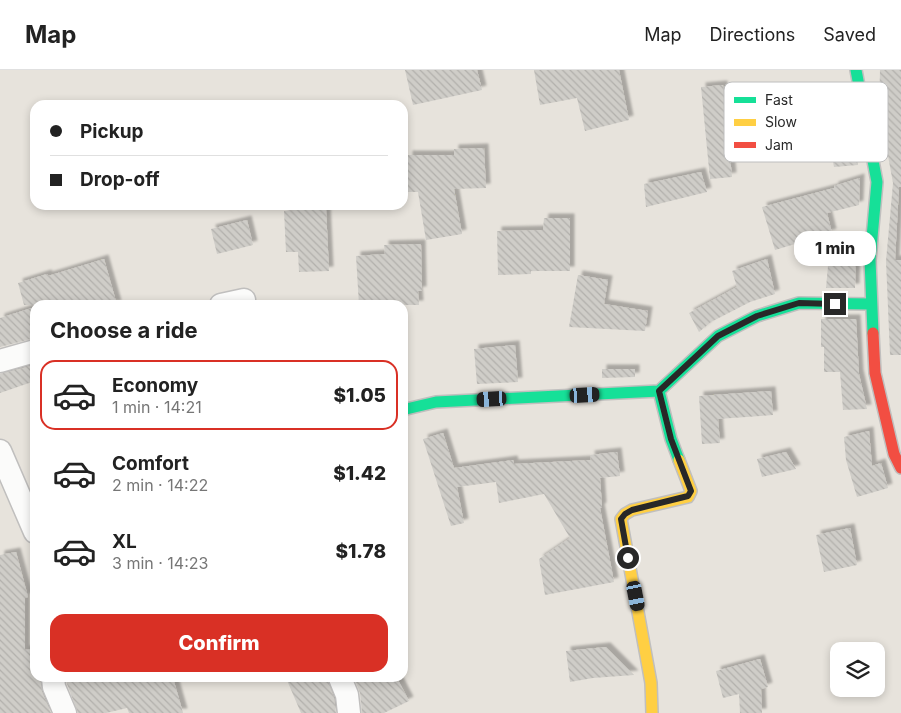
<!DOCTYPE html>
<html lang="en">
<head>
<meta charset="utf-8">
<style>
  :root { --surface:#fff; --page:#f6f6f6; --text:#222; --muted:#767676; --line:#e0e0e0; --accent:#d93025 }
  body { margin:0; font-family:Inter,sans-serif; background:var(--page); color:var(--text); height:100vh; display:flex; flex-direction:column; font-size:19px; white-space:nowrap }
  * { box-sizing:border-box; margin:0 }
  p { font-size:16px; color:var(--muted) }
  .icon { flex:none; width:28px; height:28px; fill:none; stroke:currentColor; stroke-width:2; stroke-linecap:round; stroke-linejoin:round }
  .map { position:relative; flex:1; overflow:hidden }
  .details { position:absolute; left:30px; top:230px; width:378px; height:382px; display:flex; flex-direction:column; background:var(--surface); border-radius:15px; box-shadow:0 2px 8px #0003 }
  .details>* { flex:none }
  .top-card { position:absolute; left:30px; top:30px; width:378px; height:110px; border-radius:15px; box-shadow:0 2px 8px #0003; display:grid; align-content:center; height:110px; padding:0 20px; background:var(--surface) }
  .fabs { position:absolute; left:830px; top:572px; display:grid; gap:10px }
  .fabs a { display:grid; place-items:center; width:55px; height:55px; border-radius:10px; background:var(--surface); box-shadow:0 2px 8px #0003; font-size:25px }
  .end { position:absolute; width:22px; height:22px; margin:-11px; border:6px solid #282828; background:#fff; box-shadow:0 0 0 2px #fff }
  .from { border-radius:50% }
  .bubble { position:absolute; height:35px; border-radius:15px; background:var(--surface); box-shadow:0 2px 8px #0003; font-size:16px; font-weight:800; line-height:35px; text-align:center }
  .car { position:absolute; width:15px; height:30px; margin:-15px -8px; border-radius:6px; box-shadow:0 0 4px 1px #0007; background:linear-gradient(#222 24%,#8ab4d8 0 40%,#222 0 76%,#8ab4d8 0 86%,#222 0) }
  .top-card b { display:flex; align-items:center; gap:18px; height:48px; font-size:19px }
  .top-card b+b { border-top:1px solid var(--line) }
  .top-card i { width:12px; height:12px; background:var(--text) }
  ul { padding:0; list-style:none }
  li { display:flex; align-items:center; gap:15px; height:70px; margin:0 10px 8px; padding:0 10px; border:2px solid transparent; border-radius:15px }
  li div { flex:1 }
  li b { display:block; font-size:19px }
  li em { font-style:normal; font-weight:800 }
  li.current { border-color:var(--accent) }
  li>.icon { width:45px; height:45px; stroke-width:1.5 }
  h2 { padding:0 20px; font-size:22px; line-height:60px }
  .action { display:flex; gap:10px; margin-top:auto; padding:10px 20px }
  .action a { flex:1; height:58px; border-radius:15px; background:var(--accent); color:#fff; font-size:20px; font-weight:800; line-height:58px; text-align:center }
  header { display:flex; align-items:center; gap:30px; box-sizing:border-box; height:70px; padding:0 25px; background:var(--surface); border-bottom:1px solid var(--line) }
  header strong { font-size:24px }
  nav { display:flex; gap:28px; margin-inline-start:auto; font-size:18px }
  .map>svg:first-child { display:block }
  .building { fill:url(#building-back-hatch); filter:url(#shadow) }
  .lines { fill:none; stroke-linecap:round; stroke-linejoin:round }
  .street-casing { stroke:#c0bfbe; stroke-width:25 }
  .fast-casing { stroke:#c0bfbe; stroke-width:14 }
  .slow-casing { stroke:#c0bfbe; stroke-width:14 }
  .jam-casing { stroke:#c0bfbe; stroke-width:14 }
  .street { stroke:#fbfbfa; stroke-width:22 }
  .fast { stroke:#16e098; stroke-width:11 }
  .slow { stroke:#ffcf43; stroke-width:11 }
  .jam { stroke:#f24e42; stroke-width:11 }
  .route { stroke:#282828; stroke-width:6 }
  .key { fill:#fff; stroke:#bebebe; stroke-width:1 }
  .key-label { font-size:14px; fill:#282828 }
</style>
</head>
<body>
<header>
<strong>Map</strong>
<nav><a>Map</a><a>Directions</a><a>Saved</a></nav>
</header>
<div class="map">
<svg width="901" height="643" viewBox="0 0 901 643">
  <defs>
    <pattern id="building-back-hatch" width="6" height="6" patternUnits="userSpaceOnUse" patternTransform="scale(1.25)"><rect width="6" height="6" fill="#cfcdc8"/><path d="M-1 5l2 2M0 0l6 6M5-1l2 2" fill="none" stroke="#b2b0ac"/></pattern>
    <filter id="shadow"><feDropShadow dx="4.5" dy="-4.5" stdDeviation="1" flood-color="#0004"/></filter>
  </defs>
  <rect width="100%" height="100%" fill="#e7e3dc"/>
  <path class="building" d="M 405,0 L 477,0 L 482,20 L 413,35 Z
    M 534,0 L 619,0 L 629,50 L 585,61 L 577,28 L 540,35 Z
    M 880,0 L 901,0 L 901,117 L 899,117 L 895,190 L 901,190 L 901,285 L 890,285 L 886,191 L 893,113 L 879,37 Z
    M 723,15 L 732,107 L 710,109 L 701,17 Z
    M 851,57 L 858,95 L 834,97 L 827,62 Z
    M 484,78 L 486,118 L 454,119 L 462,164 L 426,170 L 418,122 L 408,122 L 408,85 L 454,85 L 454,79 Z
    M 701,102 L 707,122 L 646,137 L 644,114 Z
    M 860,108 L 859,135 L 827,143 L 832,163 L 775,180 L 762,137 L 834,118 L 834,116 Z
    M 326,138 L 329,201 L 299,202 L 298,182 L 286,182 L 284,141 Z
    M 544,148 L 570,148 L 570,201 L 531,201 L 531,204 L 498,205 L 497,161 L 543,160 Z
    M 247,150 L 253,175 L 217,184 L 211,159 Z
    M 421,174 L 422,221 L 418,221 L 419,235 L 359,235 L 356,186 L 385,184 L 384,175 Z
    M 830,174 L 856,177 L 855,218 L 826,218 Z
    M 104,189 L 117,235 L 24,235 L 18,213 L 47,204 L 48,206 Z
    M 767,189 L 775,224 L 750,232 L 711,252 L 699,262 L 689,243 L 737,217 L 732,201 Z
    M 578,205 L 608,210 L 604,234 L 648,241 L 645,261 L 569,257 Z
    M 35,237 L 35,268 L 0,277 L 0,248 Z
    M 821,249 L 856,249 L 859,304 L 867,339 L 843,340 L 840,302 L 824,302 L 824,277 L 821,277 Z
    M 515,275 L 518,312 L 477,314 L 474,279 Z
    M 35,295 L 35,311 L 0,323 L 0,304 Z
    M 602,299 L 635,299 L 635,307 L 602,308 Z
    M 771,321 L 773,345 L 718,349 L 720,373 L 702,374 L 699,326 Z
    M 869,361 L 872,396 L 881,393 L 888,418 L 857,427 L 846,390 L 844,367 Z
    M 443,363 L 454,398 L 513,390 L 514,394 L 591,390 L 590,385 L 617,382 L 620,406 L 600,408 L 602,437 L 600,438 L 614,512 L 545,525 L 539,489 L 570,468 L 544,424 L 499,433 L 496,412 L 457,417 L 464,453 L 451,456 L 423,369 Z
    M 786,382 L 796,399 L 762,407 L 757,389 Z
    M 850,458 L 857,495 L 824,502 L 816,465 Z
    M 16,482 L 28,527 L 25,528 L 25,580 L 35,579 L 35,608 L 40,608 L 42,622 L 51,643 L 0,643 L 0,485 Z
    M 606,577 L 634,605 L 593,608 L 570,612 L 566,581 Z
    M 760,589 L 768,617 L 761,619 L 762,643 L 740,643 L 739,624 L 723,628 L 716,601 Z
    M 66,608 L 173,608 L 183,643 L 129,643 L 127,638 L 106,643 L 78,643 L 67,614 Z
    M 286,608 L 327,608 L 334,628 L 336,643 L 301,643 Z
    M 354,608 L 397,608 L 409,631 L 384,643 L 362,643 L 360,623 Z"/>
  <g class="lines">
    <defs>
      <path id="street" d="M 221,235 L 244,230
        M 0,291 L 35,281
        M 0,381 L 35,462
        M 53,608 L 54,617 L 65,643
        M 340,608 L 347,625 L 349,643"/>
      <path id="fast" d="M 856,0 L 877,112 L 870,190 L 873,263
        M 402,340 L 436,332 L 659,321
        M 679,390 L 671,369 L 659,321 L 718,266 L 757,246 L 799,233 L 871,234"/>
      <path id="slow" d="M 652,643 L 651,613 L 621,449 L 625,444 L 632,440 L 688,427 L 691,421 L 679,390"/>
      <path id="jam" d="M 873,263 L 875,303 L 894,384 L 901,398"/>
    </defs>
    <use href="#street" class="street-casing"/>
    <use href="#fast" class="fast-casing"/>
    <use href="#slow" class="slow-casing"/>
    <use href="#jam" class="jam-casing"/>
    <use href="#street" class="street"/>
    <use href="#fast" class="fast"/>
    <use href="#slow" class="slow"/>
    <use href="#jam" class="jam"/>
  </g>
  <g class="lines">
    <path class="route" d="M 628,488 L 621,449 L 625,444 L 632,440 L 688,426 L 691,421 L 671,369 L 659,321 L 718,266 L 757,246 L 799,233 L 835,234"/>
  </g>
  <rect x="724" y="12" width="164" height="80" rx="8" class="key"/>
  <rect x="734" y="27" width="22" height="6" fill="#16e098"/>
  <rect x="734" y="49" width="22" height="7" fill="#ffcf43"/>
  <rect x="734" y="72" width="22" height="6" fill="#f24e42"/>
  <g class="key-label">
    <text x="765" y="35">Fast</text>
    <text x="765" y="57">Slow</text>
    <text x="765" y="80">Jam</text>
  </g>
</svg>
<div class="fabs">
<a><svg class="icon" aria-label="layers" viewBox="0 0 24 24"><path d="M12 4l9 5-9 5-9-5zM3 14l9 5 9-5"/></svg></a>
</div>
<i class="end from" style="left:628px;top:488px"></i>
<i class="end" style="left:835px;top:234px"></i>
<div class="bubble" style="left:794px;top:161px;width:82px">1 min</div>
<i class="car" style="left:585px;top:325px;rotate:87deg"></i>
<i class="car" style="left:492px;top:329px;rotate:267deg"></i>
<i class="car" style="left:636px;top:526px;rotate:169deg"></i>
<div class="top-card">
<b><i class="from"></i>Pickup</b>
<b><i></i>Drop-off</b>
</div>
<section class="details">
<h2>Choose a ride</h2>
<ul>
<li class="current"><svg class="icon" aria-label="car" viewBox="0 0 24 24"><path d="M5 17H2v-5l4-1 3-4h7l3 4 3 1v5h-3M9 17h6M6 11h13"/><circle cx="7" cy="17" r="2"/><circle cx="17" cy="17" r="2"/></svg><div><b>Economy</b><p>1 min · 14:21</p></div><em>$1.05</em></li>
<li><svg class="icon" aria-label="car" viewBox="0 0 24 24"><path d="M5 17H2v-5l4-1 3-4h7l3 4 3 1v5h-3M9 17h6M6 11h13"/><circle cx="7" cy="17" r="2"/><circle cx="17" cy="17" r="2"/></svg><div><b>Comfort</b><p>2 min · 14:22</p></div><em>$1.42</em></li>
<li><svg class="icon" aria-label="car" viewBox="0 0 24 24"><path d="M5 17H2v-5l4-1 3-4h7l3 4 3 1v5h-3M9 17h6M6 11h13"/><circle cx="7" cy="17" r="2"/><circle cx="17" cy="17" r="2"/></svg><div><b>XL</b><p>3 min · 14:23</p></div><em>$1.78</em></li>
</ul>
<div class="action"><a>Confirm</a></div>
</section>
</div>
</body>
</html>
